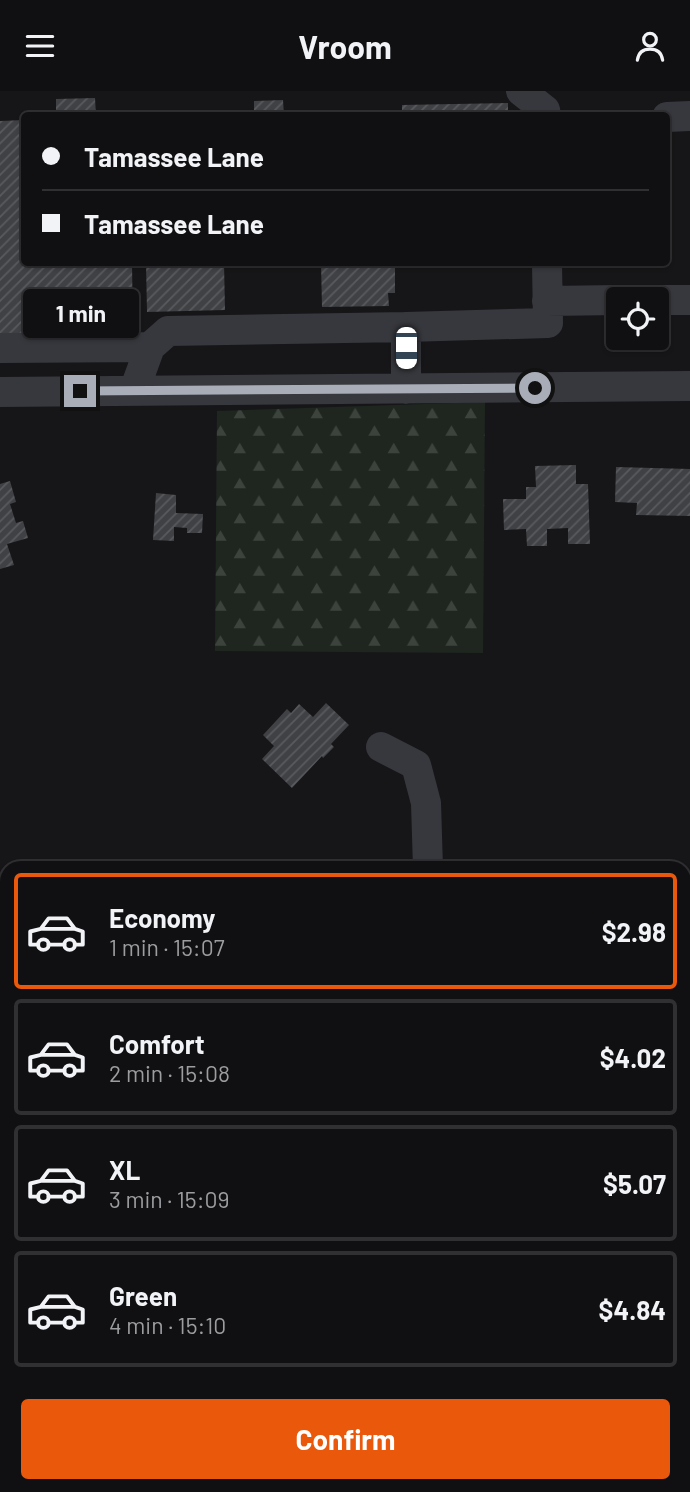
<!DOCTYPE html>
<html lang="en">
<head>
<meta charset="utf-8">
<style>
  :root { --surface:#101012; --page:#19191b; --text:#f1f3f6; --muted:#9c9d9f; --line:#303032; --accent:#ea580c }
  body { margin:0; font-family:Barlow,sans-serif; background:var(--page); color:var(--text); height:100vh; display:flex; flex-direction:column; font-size:26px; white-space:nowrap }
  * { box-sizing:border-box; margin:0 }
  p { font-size:23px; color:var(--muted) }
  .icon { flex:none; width:38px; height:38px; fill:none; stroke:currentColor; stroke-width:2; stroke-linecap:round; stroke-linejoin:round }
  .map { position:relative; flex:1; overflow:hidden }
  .side { position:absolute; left:0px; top:770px; width:691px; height:632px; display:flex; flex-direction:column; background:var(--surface); border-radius:21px 21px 0 0; box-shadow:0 2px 5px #0004,0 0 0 2px var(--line) }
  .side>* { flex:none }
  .top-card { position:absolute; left:21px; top:21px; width:649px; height:154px; border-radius:7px; box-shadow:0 2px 5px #0004,0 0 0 2px var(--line); display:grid; align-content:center; height:154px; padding:0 21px; background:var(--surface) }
  .controls { position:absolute; left:606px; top:196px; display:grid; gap:14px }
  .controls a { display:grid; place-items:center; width:63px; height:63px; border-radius:7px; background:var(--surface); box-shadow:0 2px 5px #0004,0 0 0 2px var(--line); font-size:35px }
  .end { position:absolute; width:32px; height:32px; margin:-16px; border:9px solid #a8adb8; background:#111; box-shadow:0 0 0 4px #111 }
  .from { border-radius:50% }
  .bubble { position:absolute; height:49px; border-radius:7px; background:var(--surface); box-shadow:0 2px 5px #0004,0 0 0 2px var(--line); font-size:23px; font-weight:700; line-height:49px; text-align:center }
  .car { position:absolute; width:21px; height:42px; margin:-21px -10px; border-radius:9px; box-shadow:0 0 5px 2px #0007; background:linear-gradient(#fff 24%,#345 0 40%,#fff 0 76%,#345 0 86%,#fff 0) }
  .top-card b { display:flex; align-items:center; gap:24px; height:66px; font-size:26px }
  .top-card b+b { border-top:2px solid var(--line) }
  .top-card i { width:18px; height:18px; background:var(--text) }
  ul { padding:12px 0 0; list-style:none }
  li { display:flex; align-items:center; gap:21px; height:116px; margin:0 14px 10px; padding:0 7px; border:4px solid var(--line); border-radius:7px }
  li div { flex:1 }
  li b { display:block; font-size:26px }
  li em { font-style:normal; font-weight:700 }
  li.active { border-color:var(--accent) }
  li>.icon { width:63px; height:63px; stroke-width:1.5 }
  .cta { display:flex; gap:14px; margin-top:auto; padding:14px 21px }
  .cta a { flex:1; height:80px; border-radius:7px; background:var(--accent); color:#fff; font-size:28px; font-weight:700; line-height:80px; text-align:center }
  header { display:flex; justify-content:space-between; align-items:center; height:91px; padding:0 21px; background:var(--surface); font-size:32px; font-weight:700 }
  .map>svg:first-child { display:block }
  .forest { fill:url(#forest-firs) }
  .building { fill:url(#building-hatch) }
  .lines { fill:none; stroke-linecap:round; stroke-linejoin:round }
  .minor { stroke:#37383d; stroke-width:30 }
  .route { stroke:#a8adb8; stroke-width:9 }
</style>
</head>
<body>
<header><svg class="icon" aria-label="menu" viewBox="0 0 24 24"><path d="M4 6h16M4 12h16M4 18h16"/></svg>Vroom<svg class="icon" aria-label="person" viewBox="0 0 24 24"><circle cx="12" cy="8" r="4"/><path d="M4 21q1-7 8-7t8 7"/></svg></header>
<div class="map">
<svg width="690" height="1401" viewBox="0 0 690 1401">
  <defs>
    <pattern id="forest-firs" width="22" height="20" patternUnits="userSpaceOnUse" patternTransform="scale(1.75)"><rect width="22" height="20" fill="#1e261f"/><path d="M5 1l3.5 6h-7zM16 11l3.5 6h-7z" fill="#3c433d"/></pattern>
    <pattern id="building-hatch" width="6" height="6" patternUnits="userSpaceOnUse" patternTransform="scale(1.75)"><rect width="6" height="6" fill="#404145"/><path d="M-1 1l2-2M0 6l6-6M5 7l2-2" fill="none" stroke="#595a5e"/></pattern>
  </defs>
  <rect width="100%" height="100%" fill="#161618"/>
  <path class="forest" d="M 485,311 L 483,562 L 215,560 L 217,320 Z
    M 684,1081 L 690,1081 L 690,1367 L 684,1367 Z"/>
  <path class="building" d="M 95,7 L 96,24 L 56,24 L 56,8 Z
    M 283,9 L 284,24 L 254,24 L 254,10 Z
    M 508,12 L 508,24 L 402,24 L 402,14 Z
    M 24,29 L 24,172 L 132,172 L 133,242 L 0,245 L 0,30 Z
    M 146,172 L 224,172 L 225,219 L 147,221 Z
    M 321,172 L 395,172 L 395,202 L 388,202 L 389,215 L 322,216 Z
    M 576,374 L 576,393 L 588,393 L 590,453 L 568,453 L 568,437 L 547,438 L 547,455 L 527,455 L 526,438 L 504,439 L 503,408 L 526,408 L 526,396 L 536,396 L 535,375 Z
    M 616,376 L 690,378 L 690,425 L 636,424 L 637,412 L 615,411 Z
    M 10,390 L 16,411 L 10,413 L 16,432 L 23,430 L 28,447 L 7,453 L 14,474 L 0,478 L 0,393 Z
    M 156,402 L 176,404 L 176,422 L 203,423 L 202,442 L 187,442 L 187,437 L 174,436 L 174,450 L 153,449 Z
    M 326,612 L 349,634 L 331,653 L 334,656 L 323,667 L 322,665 L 292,697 L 262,668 L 274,655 L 263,644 L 287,618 L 291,622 L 299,613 L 313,626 Z
    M 0,802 L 7,810 L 7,852 L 4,849 L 2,851 L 0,849 Z
    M 684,995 L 690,995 L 690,1029 L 684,1029 Z"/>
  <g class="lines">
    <path class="minor" d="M 521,0 L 545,19 L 546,24
      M 667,26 L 690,25
      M 656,209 L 690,209
      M 547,210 L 618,209
      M 0,257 L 150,256
      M 406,298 L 406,236 L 548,232 L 547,172
      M 134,300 L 150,256 L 168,240 L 406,236
      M 0,301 L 690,295
      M 381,656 L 416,674 L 426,712 L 428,777
      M 684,918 L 690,918
      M 0,932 L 7,932
      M 0,1095 L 7,1139
      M 0,1384 L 7,1383
      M 25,1401 L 26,1395"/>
  </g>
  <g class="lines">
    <path class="route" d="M 80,300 L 535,297"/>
  </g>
</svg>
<div class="controls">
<a><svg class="icon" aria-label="locate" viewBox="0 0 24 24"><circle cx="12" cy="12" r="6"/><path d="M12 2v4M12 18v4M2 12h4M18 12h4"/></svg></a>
</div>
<i class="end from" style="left:535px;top:297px"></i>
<i class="end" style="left:80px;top:300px"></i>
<div class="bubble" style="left:23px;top:198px;width:116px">1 min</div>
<i class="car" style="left:406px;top:257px;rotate:180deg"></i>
<div class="top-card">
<b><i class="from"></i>Tamassee Lane</b>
<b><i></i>Tamassee Lane</b>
</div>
<section class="side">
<ul>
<li class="active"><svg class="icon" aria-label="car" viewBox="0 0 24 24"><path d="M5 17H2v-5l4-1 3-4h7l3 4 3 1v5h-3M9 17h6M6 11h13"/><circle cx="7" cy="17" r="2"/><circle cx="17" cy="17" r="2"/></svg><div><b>Economy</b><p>1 min · 15:07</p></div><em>$2.98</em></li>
<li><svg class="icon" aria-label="car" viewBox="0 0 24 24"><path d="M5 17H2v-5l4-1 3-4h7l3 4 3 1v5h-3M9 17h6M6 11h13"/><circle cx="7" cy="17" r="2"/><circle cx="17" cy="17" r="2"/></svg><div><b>Comfort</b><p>2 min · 15:08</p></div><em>$4.02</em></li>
<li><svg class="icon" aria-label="car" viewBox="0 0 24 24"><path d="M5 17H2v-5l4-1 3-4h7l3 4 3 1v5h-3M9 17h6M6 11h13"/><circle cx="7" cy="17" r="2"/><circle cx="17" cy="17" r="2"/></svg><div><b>XL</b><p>3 min · 15:09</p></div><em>$5.07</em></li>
<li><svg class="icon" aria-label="car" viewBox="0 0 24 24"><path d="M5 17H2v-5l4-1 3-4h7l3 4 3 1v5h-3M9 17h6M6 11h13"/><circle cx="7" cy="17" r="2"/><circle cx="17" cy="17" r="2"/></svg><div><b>Green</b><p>4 min · 15:10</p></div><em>$4.84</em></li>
</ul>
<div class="cta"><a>Confirm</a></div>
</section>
</div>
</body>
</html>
